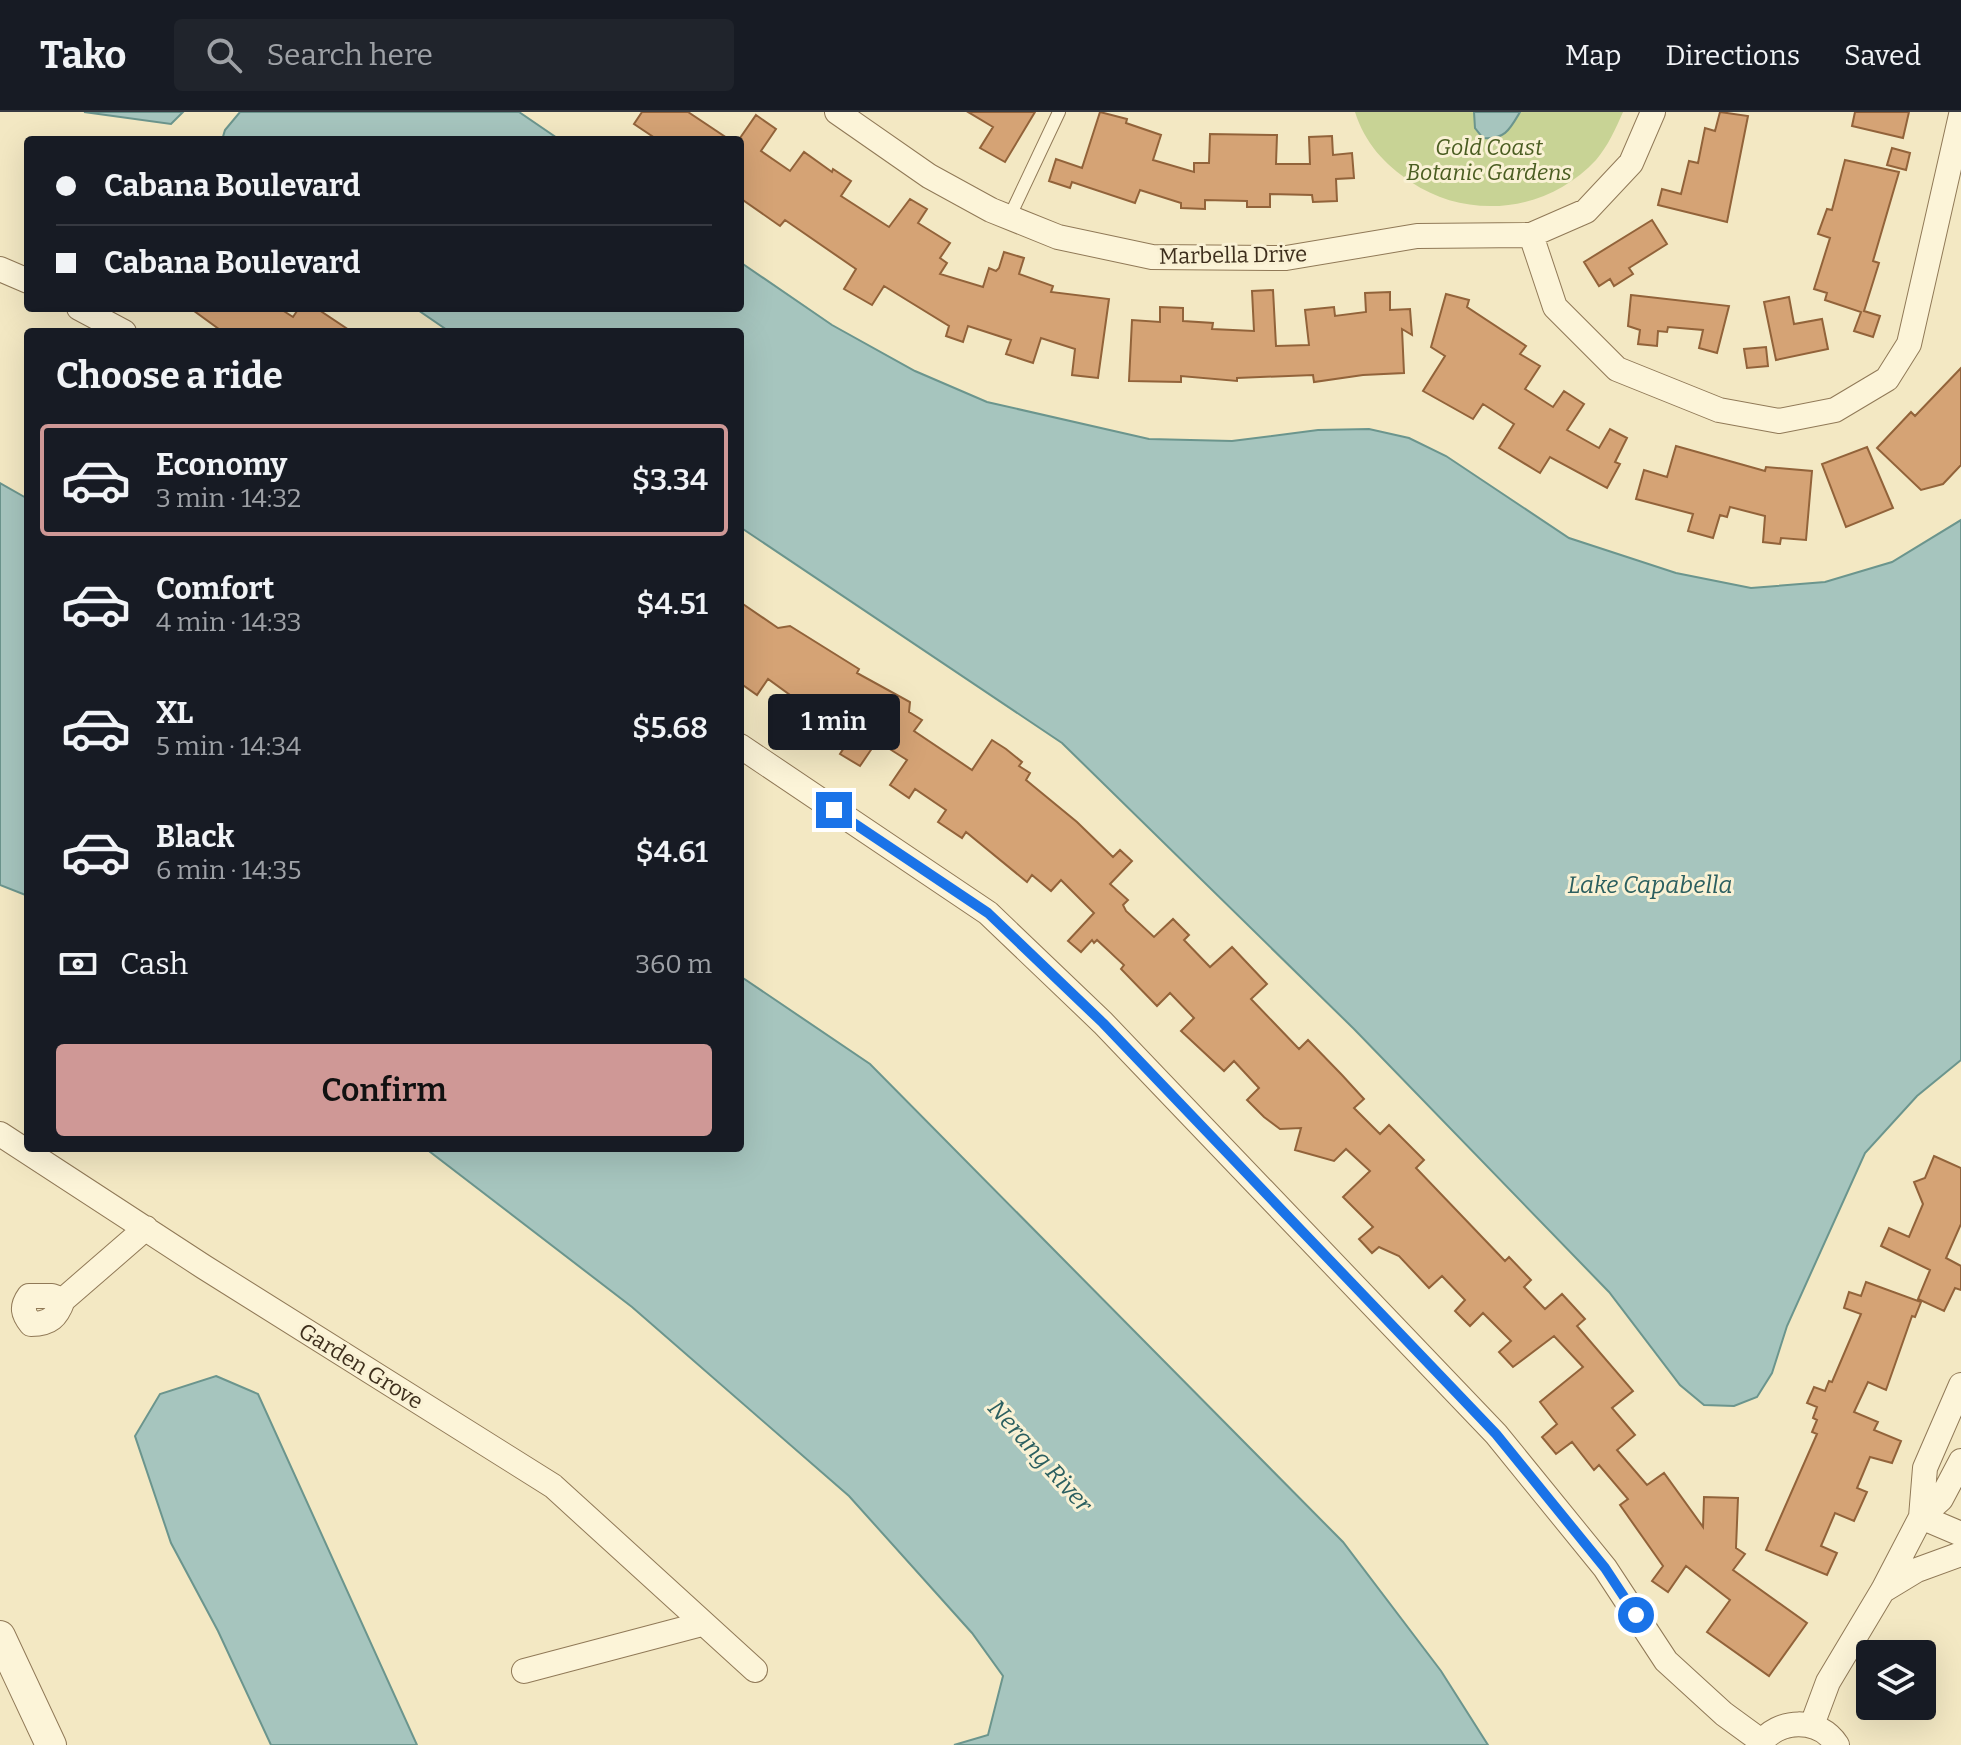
<!DOCTYPE html>
<html lang="en">
<head>
<meta charset="utf-8">
<style>
  :root { --surface:#171b24; --page:#20242c; --text:#f1f3f6; --muted:#9ea1a6; --line:#363941; --accent:#cf9896 }
  body { margin:0; font-family:Bitter,serif; background:var(--page); color:var(--text); height:100vh; display:flex; flex-direction:column; font-size:30px; white-space:nowrap }
  * { box-sizing:border-box; margin:0 }
  p { font-size:26px; color:var(--muted) }
  .icon { flex:none; width:44px; height:44px; fill:none; stroke:currentColor; stroke-width:2; stroke-linecap:round; stroke-linejoin:round }
  .map { position:relative; flex:1; overflow:hidden }
  .sheet { position:absolute; left:24px; top:216px; width:720px; height:824px; display:flex; flex-direction:column; background:var(--surface); border-radius:8px; box-shadow:0 8px 32px #0002 }
  .sheet>* { flex:none }
  .hud { position:absolute; left:24px; top:24px; width:720px; height:176px; border-radius:8px; box-shadow:0 8px 32px #0002; display:grid; align-content:center; height:176px; padding:0 32px; background:var(--surface) }
  .fabs { position:absolute; left:1856px; top:1528px; display:grid; gap:16px }
  .fabs a { display:grid; place-items:center; width:80px; height:80px; border-radius:8px; background:var(--surface); box-shadow:0 8px 32px #0002; font-size:40px }
  .end { position:absolute; width:36px; height:36px; margin:-18px; border:10px solid #1a73e8; background:#fff; box-shadow:0 0 0 4px #fff }
  .from { border-radius:50% }
  .bubble { position:absolute; height:56px; border-radius:8px; background:var(--surface); box-shadow:0 8px 32px #0002; font-size:26px; font-weight:600; line-height:56px; text-align:center }
  .hud b { display:flex; align-items:center; gap:28px; height:76px; font-size:30px }
  .hud b+b { border-top:2px solid var(--line) }
  .hud i { width:20px; height:20px; background:var(--text) }
  ul { padding:0; list-style:none }
  li { display:flex; align-items:center; gap:24px; height:112px; margin:0 16px 12px; padding:0 16px; border:4px solid transparent; border-radius:8px }
  li div { flex:1 }
  li b { display:block; font-size:30px }
  li em { font-style:normal; font-weight:600 }
  li.selected { border-color:var(--accent) }
  li>.icon { width:72px; height:72px; stroke-width:1.5 }
  h2 { padding:0 32px; font-size:36px; line-height:96px }
  .pay { display:flex; align-items:center; gap:20px; height:88px; padding:0 32px; font-size:30px }
  .pay p { margin-inline-start:auto }
  .cta { display:flex; gap:16px; margin-top:auto; padding:16px 32px }
  .cta a { flex:1; height:92px; border-radius:8px; background:var(--accent); color:#111; font-size:32px; font-weight:600; line-height:92px; text-align:center }
  header { display:flex; align-items:center; gap:48px; box-sizing:border-box; height:112px; padding:0 40px; background:var(--surface); border-bottom:2px solid var(--line) }
  header strong { font-size:38px }
  nav { display:flex; gap:44px; margin-inline-start:auto; font-size:28px }
  .search { width:560px; height:72px; background:var(--page); display:flex; align-items:center; gap:20px; box-sizing:border-box; padding:0 28px; border-radius:8px; color:var(--muted); font-size:30px }
  .map>svg:first-child { display:block }
  .green { fill:#c8d395 }
  .water { fill:#a6c5be; stroke:#6b958d; stroke-width:2 }
  .building { fill:#d5a375; stroke:#92633a; stroke-width:2 }
  .lines { fill:none; stroke-linecap:round; stroke-linejoin:round }
  .service-casing { stroke:#907957; stroke-width:14 }
  .minor-casing { stroke:#907957; stroke-width:26 }
  .tertiary-casing { stroke:#907957; stroke-width:32 }
  .service { stroke:#fcf4d8; stroke-width:12 }
  .minor { stroke:#fcf4d8; stroke-width:24 }
  .tertiary { stroke:#fcf4d8; stroke-width:30 }
  .route { stroke:#1a73e8; stroke-width:10 }
  .labels { text-anchor:middle; dominant-baseline:central; stroke-width:6; stroke-linejoin:round; paint-order:stroke }
  .park-label { font-size:22px; font-style:italic; fill:#4a5d21; stroke:#f9f1d4 }
  .street-label { font-size:22px; fill:#3e2f1d; stroke:#f9f1d4 }
  .water-label { font-size:24px; font-style:italic; fill:#2b5f60; stroke:#f9f1d4 }
</style>
</head>
<body>
<header>
<strong>Tako</strong>
<div class="search"><svg class="icon" aria-label="search" viewBox="0 0 24 24"><circle cx="10" cy="10" r="6"/><path d="M15 15l6 6"/></svg>Search here</div>
<nav><a>Map</a><a>Directions</a><a>Saved</a></nav>
</header>
<div class="map">
<svg width="1961" height="1633" viewBox="0 0 1961 1633">
  <rect width="100%" height="100%" fill="#f3e8c3"/>
  <path class="green" d="M 1355,0 L 1623,0 C 1616,16 1608,34 1596,48 C 1548,100 1469,109 1411,70 C 1384,52 1365,31 1355,0 Z"/>
  <path class="water" d="M 84,0 L 183,0 L 171,12 Z
    M 240,0 L 519,0 L 560,28 L 222,28 L 225,18 Z
    M 1474,0 L 1520,0 C 1510,17 1505,28 1483,26 L 1475,16 Z
    M 740,150 L 832,213 L 915,259 L 987,290 L 1149,327 L 1232,329 L 1318,318 L 1369,317 L 1409,326 L 1446,344 L 1569,426 L 1676,461 L 1751,476 L 1825,470 L 1892,450 L 1961,408 L 1961,948 L 1917,984 L 1865,1041 L 1787,1214 L 1772,1261 L 1757,1285 L 1734,1294 L 1704,1293 L 1680,1273 L 1609,1180 L 1354,917 L 1062,631 L 740,415 L 740,220 L 450,220 L 415,196 L 740,196 Z
    M 0,371 L 28,387 L 28,784 L 0,773 Z
    M 740,864 L 870,952 L 1343,1430 L 1441,1559 L 1488,1633 L 954,1633 L 988,1623 L 1003,1564 L 972,1521 L 849,1384 L 632,1195 L 425,1036 L 740,1036 Z
    M 216,1264 L 258,1282 L 417,1633 L 271,1633 L 218,1519 L 171,1431 L 135,1324 L 160,1282 Z"/>
  <path class="building" d="M 642,0 L 688,0 L 730,28 L 658,28 L 634,12 Z
    M 968,0 L 1035,0 L 1005,50 L 980,36 L 993,15 Z
    M 1100,0 L 1127,7 L 1126,11 L 1161,23 L 1153,48 L 1194,60 L 1194,51 L 1209,51 L 1210,22 L 1277,23 L 1276,52 L 1310,52 L 1309,25 L 1332,24 L 1333,43 L 1352,41 L 1354,66 L 1336,67 L 1337,89 L 1313,90 L 1312,83 L 1270,82 L 1270,95 L 1247,95 L 1247,89 L 1205,88 L 1205,97 L 1181,96 L 1181,91 L 1140,78 L 1135,91 L 1072,70 L 1070,76 L 1049,69 L 1056,47 L 1082,56 Z
    M 1720,0 L 1748,4 L 1727,110 L 1658,93 L 1662,77 L 1681,82 L 1689,49 L 1698,51 L 1705,16 L 1715,19 Z
    M 1855,0 L 1909,0 L 1903,26 L 1852,14 Z
    M 756,3 L 776,17 L 761,39 L 790,59 L 804,40 L 832,60 L 833,57 L 851,69 L 841,84 L 889,115 L 910,87 L 927,97 L 918,111 L 950,131 L 940,146 L 947,151 L 940,162 L 983,175 L 989,156 L 996,159 L 999,156 L 1004,140 L 1024,146 L 1019,162 L 1053,174 L 1051,180 L 1109,187 L 1098,266 L 1072,263 L 1075,237 L 1041,226 L 1033,251 L 1006,242 L 1011,228 L 968,214 L 963,230 L 946,224 L 949,214 L 884,174 L 872,193 L 844,177 L 856,157 L 785,108 L 780,114 L 740,86 L 740,26 Z
    M 1892,36 L 1910,41 L 1906,58 L 1887,53 Z
    M 1845,48 L 1899,60 L 1873,149 L 1879,151 L 1864,199 L 1880,204 L 1873,225 L 1854,219 L 1861,200 L 1825,188 L 1827,181 L 1814,177 L 1830,126 L 1818,122 L 1827,97 L 1832,98 Z
    M 1652,108 L 1667,132 L 1629,156 L 1633,162 L 1614,174 L 1610,167 L 1599,174 L 1584,150 Z
    M 1273,178 L 1276,234 L 1309,233 L 1305,198 L 1334,195 L 1335,204 L 1366,200 L 1365,181 L 1390,180 L 1390,198 L 1410,197 L 1412,223 L 1402,217 L 1404,261 L 1363,263 L 1314,270 L 1313,263 L 1237,266 L 1237,269 L 1181,264 L 1181,270 L 1129,269 L 1132,208 L 1160,210 L 1160,195 L 1183,196 L 1183,209 L 1213,211 L 1212,217 L 1254,219 L 1252,179 Z
    M 1446,182 L 1469,188 L 1467,195 L 1526,234 L 1520,242 L 1540,254 L 1525,277 L 1553,295 L 1564,279 L 1584,292 L 1567,318 L 1599,336 L 1610,317 L 1627,326 L 1615,350 L 1620,352 L 1607,376 L 1550,345 L 1540,361 L 1499,336 L 1514,312 L 1483,292 L 1473,307 L 1423,279 L 1445,244 L 1431,235 Z
    M 1631,183 L 1729,194 L 1717,241 L 1699,236 L 1703,218 L 1668,215 L 1667,220 L 1658,219 L 1657,234 L 1638,232 L 1640,218 L 1628,214 Z
    M 1789,185 L 1794,212 L 1822,207 L 1828,237 L 1776,248 L 1764,190 Z
    M 190,196 L 279,196 L 293,205 L 299,196 L 316,196 L 352,220 L 223,220 Z
    M 1766,235 L 1768,254 L 1747,256 L 1744,237 Z
    M 1961,256 L 1961,353 L 1943,372 L 1921,378 L 1877,336 L 1911,300 L 1915,304 Z
    M 1676,334 L 1765,359 L 1766,355 L 1812,359 L 1806,428 L 1781,426 L 1780,432 L 1763,430 L 1765,404 L 1730,395 L 1727,405 L 1720,403 L 1713,426 L 1688,419 L 1693,402 L 1636,387 L 1644,358 L 1667,365 Z
    M 1867,335 L 1893,396 L 1846,415 L 1822,352 Z
    M 740,490 L 778,516 L 790,514 L 859,557 L 857,561 L 910,590 L 909,600 L 922,608 L 914,619 L 972,658 L 992,628 L 1006,637 L 1022,650 L 1019,654 L 1030,661 L 1026,668 L 1077,710 L 1113,745 L 1120,738 L 1132,749 L 1110,772 L 1128,788 L 1123,793 L 1126,799 L 1154,825 L 1173,807 L 1189,823 L 1184,828 L 1210,855 L 1232,835 L 1267,872 L 1251,887 L 1299,937 L 1308,928 L 1342,963 L 1364,987 L 1354,996 L 1380,1022 L 1389,1013 L 1424,1048 L 1416,1056 L 1505,1149 L 1509,1145 L 1531,1168 L 1524,1175 L 1545,1197 L 1562,1182 L 1585,1207 L 1577,1214 L 1633,1279 L 1612,1296 L 1635,1323 L 1617,1338 L 1647,1373 L 1664,1361 L 1703,1415 L 1704,1385 L 1738,1386 L 1736,1436 L 1745,1442 L 1733,1458 L 1807,1511 L 1769,1564 L 1707,1520 L 1730,1488 L 1686,1454 L 1668,1480 L 1652,1469 L 1663,1454 L 1620,1393 L 1628,1387 L 1599,1353 L 1594,1358 L 1572,1330 L 1556,1342 L 1542,1325 L 1557,1312 L 1540,1290 L 1583,1255 L 1554,1224 L 1513,1255 L 1499,1240 L 1511,1229 L 1483,1201 L 1470,1214 L 1455,1199 L 1465,1188 L 1442,1164 L 1429,1176 L 1399,1144 L 1379,1135 L 1372,1141 L 1359,1127 L 1373,1115 L 1343,1085 L 1370,1059 L 1346,1037 L 1334,1049 L 1295,1038 L 1301,1016 L 1280,1017 L 1264,1005 L 1247,988 L 1259,976 L 1234,949 L 1224,959 L 1181,919 L 1194,906 L 1170,881 L 1157,894 L 1121,857 L 1124,853 L 1097,828 L 1094,831 L 1092,828 L 1081,840 L 1068,829 L 1094,801 L 1061,768 L 1051,779 L 1032,763 L 1027,770 L 966,720 L 962,726 L 938,710 L 946,698 L 915,677 L 909,686 L 890,673 L 907,648 L 877,629 L 860,654 L 840,642 L 853,622 L 826,604 L 814,621 L 791,605 L 801,591 L 768,567 L 757,583 L 740,571 Z
    M 1934,1044 L 1961,1056 L 1961,1112 L 1946,1146 L 1961,1154 L 1961,1178 L 1955,1176 L 1944,1199 L 1918,1187 L 1930,1158 L 1881,1134 L 1889,1116 L 1909,1125 L 1923,1092 L 1914,1070 L 1925,1066 Z
    M 1866,1170 L 1921,1190 L 1915,1205 L 1912,1204 L 1886,1278 L 1868,1270 L 1854,1300 L 1878,1310 L 1874,1318 L 1901,1329 L 1892,1351 L 1870,1345 L 1857,1376 L 1867,1380 L 1854,1409 L 1835,1401 L 1821,1434 L 1837,1441 L 1827,1463 L 1766,1438 L 1817,1322 L 1812,1320 L 1817,1308 L 1813,1306 L 1817,1295 L 1807,1291 L 1814,1275 L 1825,1279 L 1829,1269 L 1832,1270 L 1861,1202 L 1844,1196 L 1849,1180 L 1861,1184 Z"/>
  <g class="lines">
    <defs>
      <path id="service" d="M 1009,106 L 1059,0"/>
      <path id="minor" d="M 837,0 L 929,64 L 991,98 L 1058,125 L 1152,145 L 1286,146 L 1417,124 L 1531,123 L 1586,99 L 1631,51 L 1653,0
        M 1531,123 L 1555,195 L 1617,257 L 1719,298 L 1779,309 L 1835,298 L 1887,267 L 1909,232 L 1961,3
        M 0,157 L 28,169
        M 79,196 L 124,220
        M 740,634 L 988,801 L 1103,911 L 1496,1322 L 1605,1456 L 1666,1549 L 1724,1602 L 1761,1629
        M 0,1022 L 204,1155 L 553,1374 L 755,1558
        M 63,1188 L 52,1184 L 29,1184 C 21,1195 23,1202 31,1212 C 50,1212 57,1205 63,1188 L 146,1116
        M 1921,1405 L 1941,1387 L 1961,1349
        M 1921,1405 L 1961,1422
        M 1884,1478 L 1917,1458 L 1961,1442
        M 524,1559 L 702,1512
        M 1812,1613 L 1828,1570 L 1883,1478 L 1921,1405 L 1925,1356 L 1961,1273
        M 1759,1633 C 1778,1606 1819,1605 1837,1633"/>
      <path id="tertiary" d="M 0,1524 L 51,1633"/>
    </defs>
    <use href="#service" class="service-casing"/>
    <use href="#minor" class="minor-casing"/>
    <use href="#tertiary" class="tertiary-casing"/>
    <use href="#service" class="service"/>
    <use href="#minor" class="minor"/>
    <use href="#tertiary" class="tertiary"/>
  </g>
  <g class="lines">
    <path class="route" d="M 834,698 L 988,801 L 1103,911 L 1496,1322 L 1605,1456 L 1636,1503"/>
  </g>
  <g class="labels">
    <g class="park-label">
      <text x="1489" y="35">Gold Coast<tspan x="1489" dy="25">Botanic Gardens</tspan></text>
    </g>
    <g class="street-label">
      <text transform="translate(1233 143) rotate(-1)">Marbella Drive</text>
      <text transform="translate(361 1254) rotate(32)">Garden Grove</text>
    </g>
    <g class="water-label">
      <text x="1650" y="773">Lake Capabella</text>
      <text transform="translate(1040 1344) rotate(48)">Nerang River</text>
    </g>
  </g>
</svg>
<div class="fabs">
<a><svg class="icon" aria-label="layers" viewBox="0 0 24 24"><path d="M12 4l9 5-9 5-9-5zM3 14l9 5 9-5"/></svg></a>
</div>
<i class="end from" style="left:1636px;top:1503px"></i>
<i class="end" style="left:834px;top:698px"></i>
<div class="bubble" style="left:768px;top:582px;width:132px">1 min</div>
<div class="hud">
<b><i class="from"></i>Cabana Boulevard</b>
<b><i></i>Cabana Boulevard</b>
</div>
<section class="sheet">
<h2>Choose a ride</h2>
<ul>
<li class="selected"><svg class="icon" aria-label="car" viewBox="0 0 24 24"><path d="M5 17H2v-5l4-1 3-4h7l3 4 3 1v5h-3M9 17h6M6 11h13"/><circle cx="7" cy="17" r="2"/><circle cx="17" cy="17" r="2"/></svg><div><b>Economy</b><p>3 min · 14:32</p></div><em>$3.34</em></li>
<li><svg class="icon" aria-label="car" viewBox="0 0 24 24"><path d="M5 17H2v-5l4-1 3-4h7l3 4 3 1v5h-3M9 17h6M6 11h13"/><circle cx="7" cy="17" r="2"/><circle cx="17" cy="17" r="2"/></svg><div><b>Comfort</b><p>4 min · 14:33</p></div><em>$4.51</em></li>
<li><svg class="icon" aria-label="car" viewBox="0 0 24 24"><path d="M5 17H2v-5l4-1 3-4h7l3 4 3 1v5h-3M9 17h6M6 11h13"/><circle cx="7" cy="17" r="2"/><circle cx="17" cy="17" r="2"/></svg><div><b>XL</b><p>5 min · 14:34</p></div><em>$5.68</em></li>
<li><svg class="icon" aria-label="car" viewBox="0 0 24 24"><path d="M5 17H2v-5l4-1 3-4h7l3 4 3 1v5h-3M9 17h6M6 11h13"/><circle cx="7" cy="17" r="2"/><circle cx="17" cy="17" r="2"/></svg><div><b>Black</b><p>6 min · 14:35</p></div><em>$4.61</em></li>
</ul>
<div class="pay"><svg class="icon" aria-label="cash" viewBox="0 0 24 24"><path d="M3 7h18v10H3z"/><circle cx="12" cy="12" r="2"/></svg>Cash<p>360 m</p></div>
<div class="cta"><a>Confirm</a></div>
</section>
</div>
</body>
</html>
